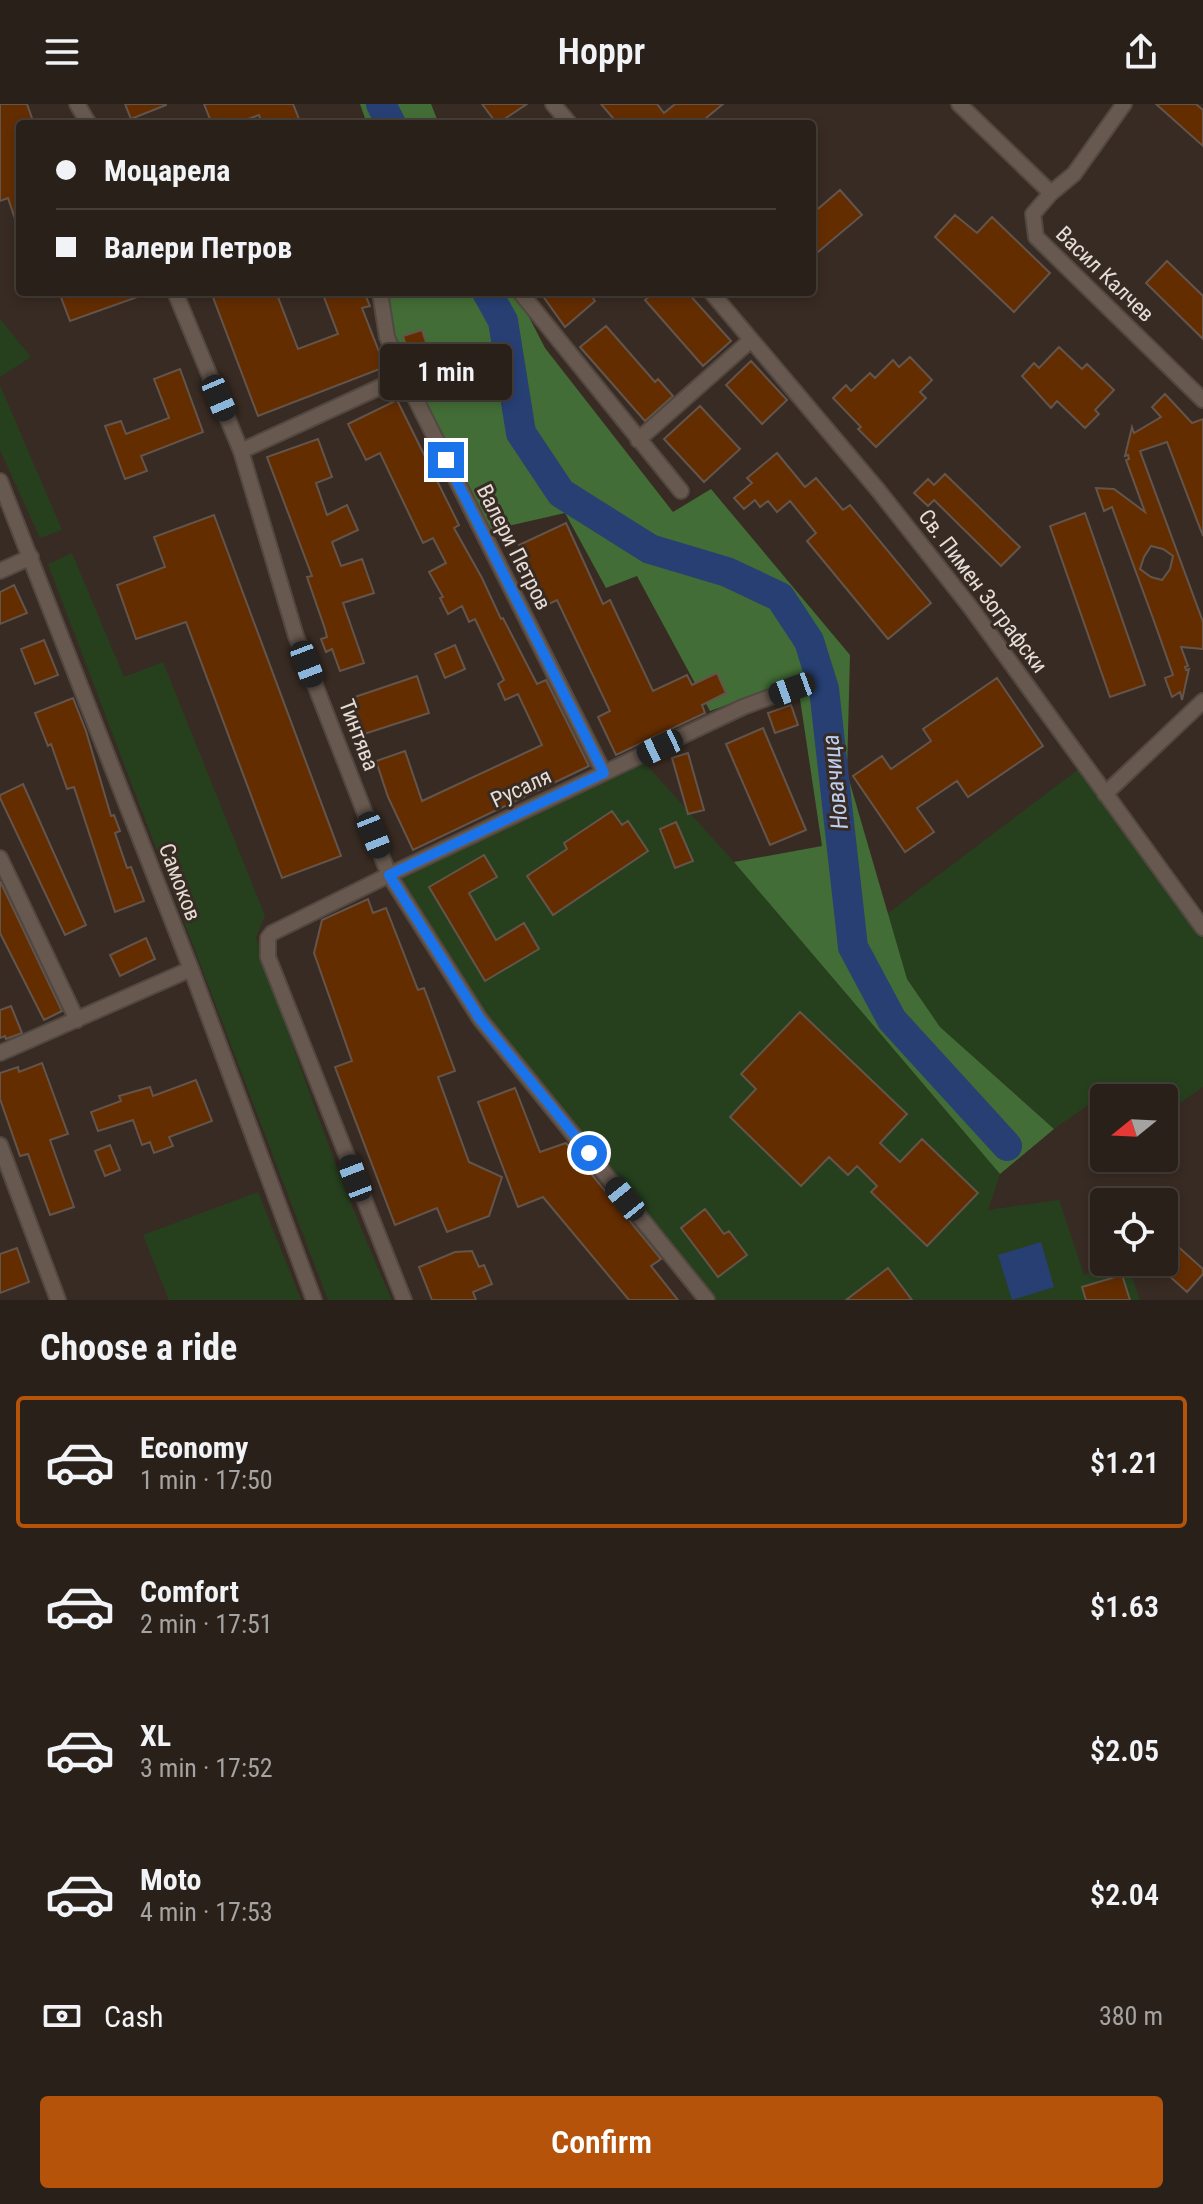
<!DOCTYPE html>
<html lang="en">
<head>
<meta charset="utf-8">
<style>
  :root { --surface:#2a201a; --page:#362d27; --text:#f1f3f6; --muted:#a5a3a2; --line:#463e39; --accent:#b45309 }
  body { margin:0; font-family:"Roboto Condensed",sans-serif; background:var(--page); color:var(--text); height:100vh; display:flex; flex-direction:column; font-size:30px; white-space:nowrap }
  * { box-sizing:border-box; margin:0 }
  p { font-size:26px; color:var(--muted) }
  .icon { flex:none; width:44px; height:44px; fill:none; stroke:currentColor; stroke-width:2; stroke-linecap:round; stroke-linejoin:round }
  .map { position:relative; height:1196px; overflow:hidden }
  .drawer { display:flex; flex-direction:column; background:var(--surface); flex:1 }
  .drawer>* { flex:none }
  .top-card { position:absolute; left:16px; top:16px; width:800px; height:176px; border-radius:8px; box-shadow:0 4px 12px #0003,0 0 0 2px var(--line); display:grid; align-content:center; height:176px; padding:0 40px; background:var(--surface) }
  .needle { width:52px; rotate:252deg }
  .buttons { position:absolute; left:1090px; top:980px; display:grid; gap:16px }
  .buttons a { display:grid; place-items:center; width:88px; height:88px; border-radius:8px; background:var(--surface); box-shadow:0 4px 12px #0003,0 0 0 2px var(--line); font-size:40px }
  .end { position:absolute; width:36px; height:36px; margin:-18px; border:10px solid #1a73e8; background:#fff; box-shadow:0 0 0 4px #fff }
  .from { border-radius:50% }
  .bubble { position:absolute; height:56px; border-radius:8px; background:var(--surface); box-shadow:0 4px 12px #0003,0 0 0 2px var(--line); font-size:26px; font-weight:600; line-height:56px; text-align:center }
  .car { position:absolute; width:24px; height:48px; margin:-24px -12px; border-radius:10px; box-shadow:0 0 6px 2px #0007; background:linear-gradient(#222 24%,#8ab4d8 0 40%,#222 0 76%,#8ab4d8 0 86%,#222 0) }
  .top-card b { display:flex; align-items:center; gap:28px; height:76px; font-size:30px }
  .top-card b+b { border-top:2px solid var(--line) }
  .top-card i { width:20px; height:20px; background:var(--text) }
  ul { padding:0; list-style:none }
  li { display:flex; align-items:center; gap:24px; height:132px; margin:0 16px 12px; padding:0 24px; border:4px solid transparent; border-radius:8px }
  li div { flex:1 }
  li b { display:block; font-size:30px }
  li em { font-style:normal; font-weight:600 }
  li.active { border-color:var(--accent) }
  li>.icon { width:72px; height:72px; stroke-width:1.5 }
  h2 { padding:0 40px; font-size:36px; line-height:96px }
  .pay { display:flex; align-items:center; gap:20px; height:88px; padding:0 40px; font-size:30px }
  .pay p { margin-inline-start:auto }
  .action { display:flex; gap:16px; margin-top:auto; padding:16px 40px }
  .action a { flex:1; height:92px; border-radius:8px; background:var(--accent); color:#fff; font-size:32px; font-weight:600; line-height:92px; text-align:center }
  header { display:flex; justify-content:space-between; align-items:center; height:104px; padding:0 40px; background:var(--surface); font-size:36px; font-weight:600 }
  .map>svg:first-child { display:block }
  .green { fill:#26401e }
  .forest { fill:#436d36 }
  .water { fill:#273f73 }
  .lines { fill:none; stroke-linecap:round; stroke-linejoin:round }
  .river { stroke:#273f73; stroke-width:30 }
  .building { fill:#642d00; stroke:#63554c; stroke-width:2; fill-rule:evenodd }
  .street-casing { stroke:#524841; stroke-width:18 }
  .street { stroke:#67594f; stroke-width:14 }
  .route { stroke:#1a73e8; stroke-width:10 }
  .labels { text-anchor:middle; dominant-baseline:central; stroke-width:6; stroke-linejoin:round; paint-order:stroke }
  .street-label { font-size:22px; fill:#e5ddd7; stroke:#382b23 }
  .water-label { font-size:24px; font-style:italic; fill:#bdceef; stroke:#382b23 }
</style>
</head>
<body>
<header><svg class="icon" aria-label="menu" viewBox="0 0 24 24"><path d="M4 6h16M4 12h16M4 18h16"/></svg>Hoppr<svg class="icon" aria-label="share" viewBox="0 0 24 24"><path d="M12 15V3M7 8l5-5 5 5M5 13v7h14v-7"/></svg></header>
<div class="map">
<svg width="1203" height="1196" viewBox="0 0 1203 1196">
  <rect width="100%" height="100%" fill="#382b23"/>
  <path class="green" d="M 0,215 L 31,253 L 0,273 Z
    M 0,281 L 62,426 L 40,434 L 0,346 Z
    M 72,449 L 124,573 L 163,558 L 265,812 L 256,833 C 297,955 339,1079 392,1196 L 328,1196 L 48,460 Z
    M 641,655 L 734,758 L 1000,1070 L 988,1106 L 1059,1096 L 1084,1171 L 1127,1158 L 1140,1196 L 707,1196 L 480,915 L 400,776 Z
    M 1083,662 L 1203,824 L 1203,983 L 1164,1010 L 1164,994 L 1104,994 L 1104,1024 L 1088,1001 L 1054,1025 L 940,923 L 907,875 L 887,810 Z
    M 258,1088 L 301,1196 L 169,1196 L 143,1131 Z"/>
  <path class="forest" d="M 360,0 L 431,0 L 439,20 L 367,20 Z
    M 380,188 L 516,188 L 545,244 L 673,408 L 711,385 L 850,551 L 847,669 L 907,875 L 940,923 L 1054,1025 L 1000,1070 L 734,758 L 822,742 L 797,575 L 710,607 L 637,472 L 606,484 L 565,409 L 482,428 L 404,272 Z"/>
  <path class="water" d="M 1041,1138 L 1054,1183 L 1012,1196 L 998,1151 Z"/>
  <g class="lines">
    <path class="river" d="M 381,0 L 391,20
      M 487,188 L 503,217 L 521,329 L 561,389 L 650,445 L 727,468 L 780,493 L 809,537 L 824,585 L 853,843 L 892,916 L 1007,1042"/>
  </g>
  <path class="building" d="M 0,0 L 27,0 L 34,20 L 20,20 L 18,124 L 8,94 L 0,97 Z
    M 125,0 L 166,0 L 166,1 L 131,15 Z
    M 204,0 L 293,0 L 301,20 L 262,20 L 259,11 L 235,20 L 212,20 Z
    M 482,0 L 527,0 L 497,20 Z
    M 601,0 L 657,0 L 664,9 L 675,0 L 723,0 L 699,20 L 618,20 Z
    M 1156,0 L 1196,0 L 1203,6 L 1203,42 Z
    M 840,86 L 862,111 L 812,153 L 812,110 Z
    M 955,111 L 977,129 L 992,113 L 1050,169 L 1014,208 L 935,133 Z
    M 1167,157 L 1203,192 L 1203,235 L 1146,179 Z
    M 59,188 L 145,188 L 146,190 L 70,217 Z
    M 211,188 L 276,188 L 298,245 L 338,230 L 322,188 L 364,188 L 370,202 L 362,204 L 385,263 L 258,312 Z
    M 540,188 L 589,188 L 595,197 L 565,223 Z
    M 654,188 L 687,188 L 731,237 L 703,262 L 645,196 Z
    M 606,222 L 655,278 L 658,275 L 673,292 L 645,317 L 580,243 Z
    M 422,226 L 432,257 L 413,264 L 403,232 Z
    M 1059,243 L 1082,265 L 1087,260 L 1114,286 L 1095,306 L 1099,310 L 1085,324 L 1057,297 L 1051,304 L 1022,272 L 1034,259 L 1039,264 Z
    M 910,253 L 932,276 L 920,288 L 926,294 L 876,343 L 858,325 L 861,323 L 833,294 L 846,281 L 851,287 L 870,269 L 875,274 L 893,256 L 899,263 Z
    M 751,257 L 787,296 L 762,320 L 726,281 Z
    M 180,265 L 203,328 L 141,352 L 147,367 L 125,375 L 105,322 L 121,317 L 126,330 L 169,314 L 154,275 Z
    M 1165,290 L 1192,319 L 1203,315 L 1203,432 L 1167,338 L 1140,347 L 1203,518 L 1203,545 L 1181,543 L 1188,562 L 1185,563 L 1186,566 L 1189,565 L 1182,596 L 1180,588 L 1172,593 L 1165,574 L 1173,571 L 1154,517 L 1112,403 L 1104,407 L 1096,384 L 1114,385 L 1145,408 L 1126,356 L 1129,355 L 1128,351 L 1125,352 L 1132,323 L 1134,329 L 1161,313 L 1152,303 ZM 1151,442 L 1163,445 L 1173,452 L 1170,465 L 1162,476 L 1151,473 L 1140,465 L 1144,453 Z
    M 397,296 L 459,421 L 454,424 L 482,474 L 501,515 L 503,514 L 537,580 L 546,576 L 589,662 L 413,746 L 388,693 L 376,657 L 405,647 L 422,697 L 542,641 L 518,590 L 505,596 L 498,580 L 504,576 L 475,515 L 469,518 L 462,502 L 448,510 L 440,494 L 443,493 L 429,468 L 446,459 L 433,434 L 423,439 L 380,349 L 366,356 L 348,320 Z
    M 700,302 L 740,345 L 704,378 L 664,335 Z
    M 318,335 L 332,373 L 316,379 L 327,411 L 347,401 L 358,426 L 332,438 L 341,462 L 362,455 L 374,489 L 343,499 L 364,559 L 340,567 L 332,545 L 326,548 L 321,535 L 327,533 L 325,525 L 307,473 L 312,472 L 267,353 Z
    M 777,349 L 805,383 L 816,374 L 843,406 L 850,401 L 931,499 L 888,535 L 807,437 L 816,429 L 790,397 L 777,408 L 768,397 L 760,403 L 755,396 L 744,405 L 734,394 L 752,379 L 747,374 Z
    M 945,370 L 1020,443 L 1001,462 L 934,396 L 928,402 L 914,389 L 928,375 L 934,381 Z
    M 1085,409 L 1145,581 L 1110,593 L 1050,422 Z
    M 214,411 L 341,752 L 282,774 L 186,518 L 136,535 L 117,481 L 165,463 L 154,433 Z
    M 566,419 L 603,500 L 610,496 L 653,587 L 687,571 L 692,581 L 717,569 L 726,589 L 702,601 L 705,609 L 616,651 L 598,613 L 610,607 L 557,496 L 547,501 L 519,441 Z
    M 14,481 L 27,509 L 0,520 L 0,488 Z
    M 44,536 L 58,571 L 35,580 L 21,545 Z
    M 455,541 L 465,565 L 445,574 L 435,550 Z
    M 417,572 L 429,609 L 364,630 L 352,594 Z
    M 997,574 L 1043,642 L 968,693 L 957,677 L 917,704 L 934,728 L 905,748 L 853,672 L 882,652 L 891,665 L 931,637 L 923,625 Z
    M 73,594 L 86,627 L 111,712 L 114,711 L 120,727 L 115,729 L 127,764 L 131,763 L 144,797 L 115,808 L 74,683 L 67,685 L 51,640 L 48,642 L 35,609 Z
    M 791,601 L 798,621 L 775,629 L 768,609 Z
    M 763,624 L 806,726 L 770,741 L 726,640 Z
    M 688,649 L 704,706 L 688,710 L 672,654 Z
    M 23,680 L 86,821 L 65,831 L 0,694 L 0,691 Z
    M 612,707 L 622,721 L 628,717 L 648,747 L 553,811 L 527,772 L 567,745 L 564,739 Z
    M 676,718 L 693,757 L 675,764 L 660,725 Z
    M 484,751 L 497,773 L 469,789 L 496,836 L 524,819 L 539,845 L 485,877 L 429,783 Z
    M 0,777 L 62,907 L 44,916 L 0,829 Z
    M 368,795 L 373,809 L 386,804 L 418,886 L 424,884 L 455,967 L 438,973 L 469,1058 L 502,1073 L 489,1112 L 447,1128 L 437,1104 L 395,1121 L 335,963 L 352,957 L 314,849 L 322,816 Z
    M 146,834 L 155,855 L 120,872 L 110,851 Z
    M 11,902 L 22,929 L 6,935 L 5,932 L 0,934 L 0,906 Z
    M 800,908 L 907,1010 L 880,1039 L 900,1058 L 922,1035 L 978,1089 L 927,1142 L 871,1088 L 877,1082 L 857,1062 L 848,1071 L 829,1053 L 801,1082 L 730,1013 L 756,985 L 741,970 Z
    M 42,959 L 68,1030 L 50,1036 L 74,1103 L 50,1111 L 28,1050 L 20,1052 L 0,995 L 0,969 L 18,963 L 19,968 Z
    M 196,976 L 212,1017 L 169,1033 L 173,1042 L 154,1049 L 150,1038 L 142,1041 L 133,1016 L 98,1027 L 91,1008 L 121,997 L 119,992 L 150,983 L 153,992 Z
    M 515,984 L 540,1048 L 566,1039 L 661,1155 L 651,1162 L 678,1196 L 629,1196 L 543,1093 L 518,1103 L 478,998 Z
    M 110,1041 L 120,1066 L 105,1072 L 95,1047 Z
    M 705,1105 L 724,1130 L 729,1127 L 747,1151 L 718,1173 L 681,1124 Z
    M 1164,1130 L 1203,1165 L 1203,1170 L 1187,1188 L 1154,1158 L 1164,1158 Z
    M 17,1144 L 29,1178 L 0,1189 L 0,1150 Z
    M 472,1147 L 479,1163 L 484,1161 L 492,1180 L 473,1188 L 476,1196 L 432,1196 L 419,1163 L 455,1148 Z
    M 888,1164 L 912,1196 L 846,1196 Z
    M 1122,1171 L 1130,1196 L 1086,1196 L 1082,1183 Z"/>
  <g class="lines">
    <defs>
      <path id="street" d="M 77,0 L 89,20
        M 553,0 L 570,20
        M 959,0 L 1051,89
        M 1124,0 L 1074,70 L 1051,89 L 1033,110 L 1036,133 L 1203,296
        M 175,188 L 241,347 L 296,532 L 389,771 L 480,915 L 707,1196
        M 380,188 L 387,233 L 404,272 L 604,669
        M 520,188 L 681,387
        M 711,188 L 878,386 L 971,504 L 1203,824
        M 638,336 L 751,236
        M 241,347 L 404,272
        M 0,377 L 191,865 L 314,1196
        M 0,467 L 31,453
        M 1105,690 L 1203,597
        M 0,754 L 77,916
        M 0,949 L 191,865
        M 0,1041 L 58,1196
        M 404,1196 L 268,853 L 268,834 L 272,829 L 389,771 L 743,603 L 792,585"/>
    </defs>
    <use href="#street" class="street-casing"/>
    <use href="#street" class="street"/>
  </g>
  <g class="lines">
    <path class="route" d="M 446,356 L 604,669 L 389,771 L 480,915 L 589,1049"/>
  </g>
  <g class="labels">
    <g class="street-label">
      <text transform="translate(1105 170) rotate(44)">Васил Калчев</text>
      <text transform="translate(514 443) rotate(63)">Валери Петров</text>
      <text transform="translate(983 487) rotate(53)">Св. Пимен Зографски</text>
      <text transform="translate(359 631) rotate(69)">Тинтява</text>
      <text transform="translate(521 684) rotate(-25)">Русаля</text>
      <text transform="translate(180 778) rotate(69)">Самоков</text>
    </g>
    <g class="water-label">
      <text transform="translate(835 678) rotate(-96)">Новачица</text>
    </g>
  </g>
</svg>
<div class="buttons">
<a><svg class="needle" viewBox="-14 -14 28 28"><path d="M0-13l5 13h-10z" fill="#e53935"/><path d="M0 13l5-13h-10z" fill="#a5a3a2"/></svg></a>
<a><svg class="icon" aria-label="locate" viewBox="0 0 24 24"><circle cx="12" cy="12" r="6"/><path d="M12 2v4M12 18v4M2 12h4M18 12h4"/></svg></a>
</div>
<i class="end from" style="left:589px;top:1049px"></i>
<i class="end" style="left:446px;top:356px"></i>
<div class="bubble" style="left:380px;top:240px;width:132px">1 min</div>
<i class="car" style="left:219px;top:294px;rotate:157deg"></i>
<i class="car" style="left:307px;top:560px;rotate:159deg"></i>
<i class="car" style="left:792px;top:585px;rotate:250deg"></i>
<i class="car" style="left:660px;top:643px;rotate:245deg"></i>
<i class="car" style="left:374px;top:731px;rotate:158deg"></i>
<i class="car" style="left:355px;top:1074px;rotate:339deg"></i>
<i class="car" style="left:625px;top:1095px;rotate:321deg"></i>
<div class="top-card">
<b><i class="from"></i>Моцарела</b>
<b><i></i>Валери Петров</b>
</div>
</div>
<section class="drawer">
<h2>Choose a ride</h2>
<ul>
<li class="active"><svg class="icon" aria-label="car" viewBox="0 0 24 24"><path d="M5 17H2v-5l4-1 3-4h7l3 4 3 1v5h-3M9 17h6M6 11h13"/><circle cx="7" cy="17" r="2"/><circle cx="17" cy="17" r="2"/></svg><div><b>Economy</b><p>1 min · 17:50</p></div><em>$1.21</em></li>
<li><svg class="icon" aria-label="car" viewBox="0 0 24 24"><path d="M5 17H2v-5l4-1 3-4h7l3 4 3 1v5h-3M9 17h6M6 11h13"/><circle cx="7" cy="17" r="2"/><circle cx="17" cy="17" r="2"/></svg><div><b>Comfort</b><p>2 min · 17:51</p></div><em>$1.63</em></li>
<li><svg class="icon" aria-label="car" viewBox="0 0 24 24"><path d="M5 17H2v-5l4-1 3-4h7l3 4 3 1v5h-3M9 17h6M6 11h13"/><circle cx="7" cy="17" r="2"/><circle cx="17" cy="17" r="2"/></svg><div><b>XL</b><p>3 min · 17:52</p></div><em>$2.05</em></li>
<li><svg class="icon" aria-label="car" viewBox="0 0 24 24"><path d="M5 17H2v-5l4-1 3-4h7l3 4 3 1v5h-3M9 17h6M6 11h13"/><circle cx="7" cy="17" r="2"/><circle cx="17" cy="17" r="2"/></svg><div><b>Moto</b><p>4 min · 17:53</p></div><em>$2.04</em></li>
</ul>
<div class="pay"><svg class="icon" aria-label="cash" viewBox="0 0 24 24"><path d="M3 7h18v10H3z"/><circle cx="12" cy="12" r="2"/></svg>Cash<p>380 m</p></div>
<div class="action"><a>Confirm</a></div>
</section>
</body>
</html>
